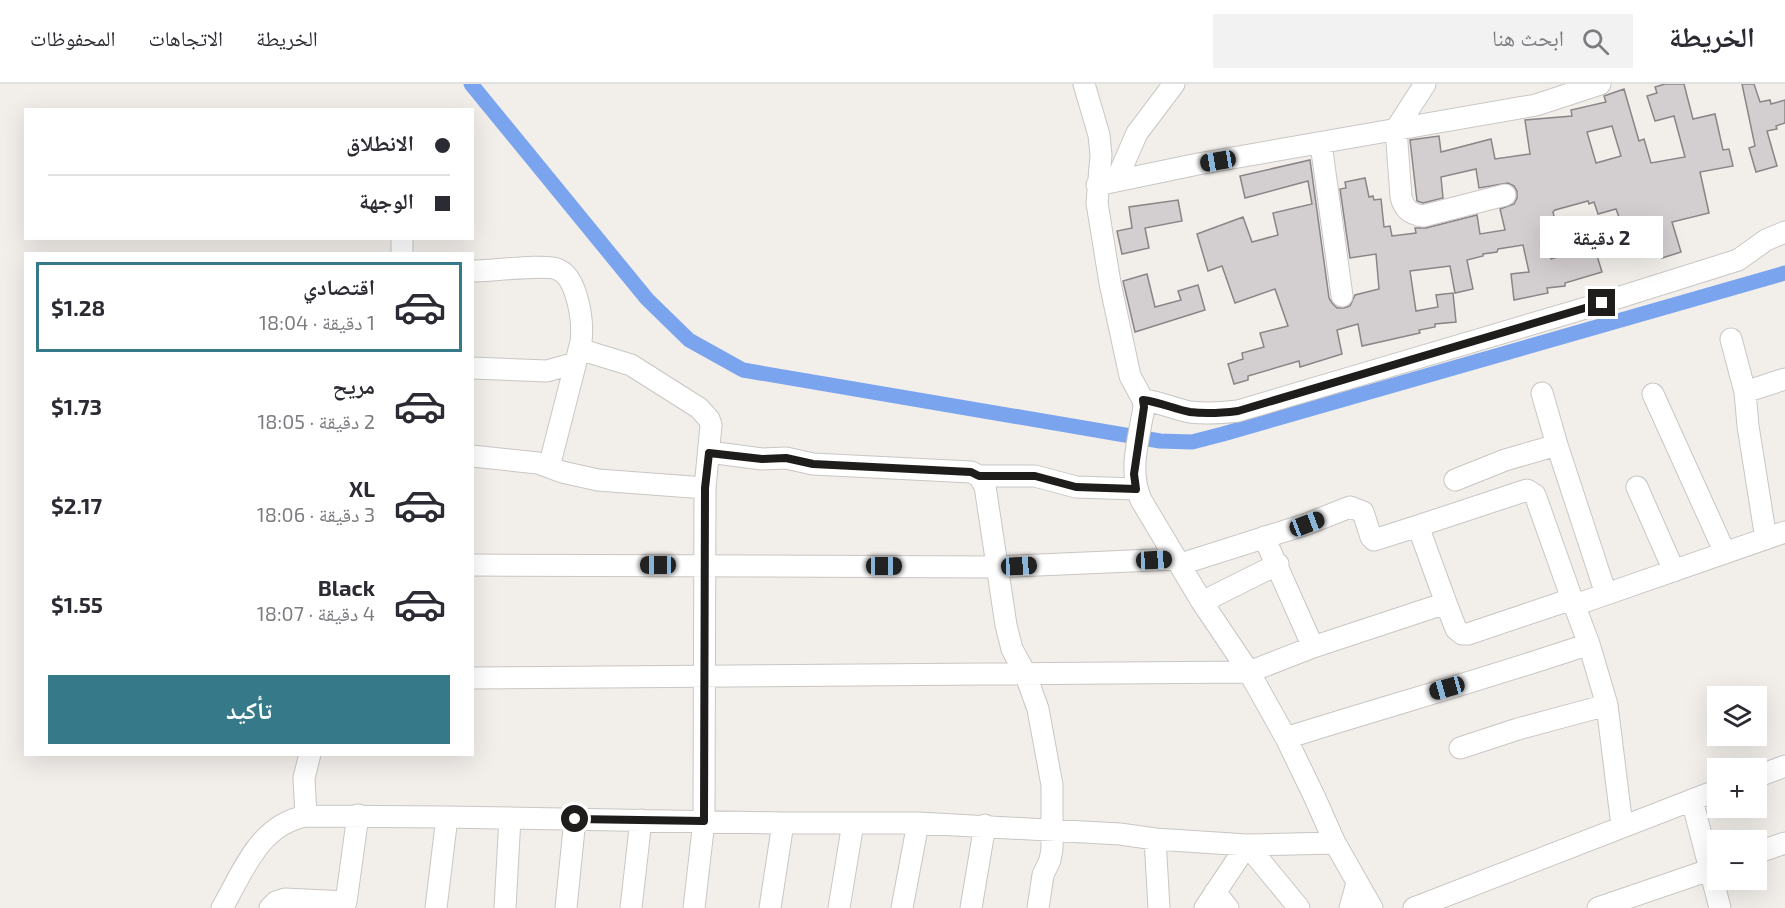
<!DOCTYPE html>
<html lang="ar">
<head>
<meta charset="utf-8">
<style>
  :root { --surface:#fff; --page:#f2f2f3; --text:#2b2b33; --muted:#7c7c81; --line:#e1e1e2; --accent:#367a89 }
  body { margin:0; font-family:"Exo 2","Noto Naskh Arabic",sans-serif; background:var(--page); color:var(--text); direction:rtl; height:100vh; display:flex; flex-direction:column; font-size:22px; white-space:nowrap }
  * { box-sizing:border-box; margin:0 }
  p { font-size:20px; color:var(--muted) }
  .icon { flex:none; width:33px; height:33px; fill:none; stroke:currentColor; stroke-width:2; stroke-linecap:round; stroke-linejoin:round }
  .map { position:relative; flex:1; overflow:hidden; direction:ltr }
  .details { position:absolute; left:24px; top:168px; width:450px; height:504px; display:flex; flex-direction:column; background:var(--surface); border-radius:0px; box-shadow:0 6px 24px #0002; direction:rtl }
  .details>* { flex:none }
  .hud { position:absolute; left:24px; top:24px; width:450px; height:132px; border-radius:0px; box-shadow:0 6px 24px #0002; direction:rtl; display:grid; align-content:center; height:132px; padding:0 24px; background:var(--surface) }
  .buttons { position:absolute; left:1707px; top:602px; display:grid; gap:12px }
  .buttons a { display:grid; place-items:center; width:60px; height:60px; border-radius:0px; background:var(--surface); box-shadow:0 6px 24px #0002; font-size:30px }
  .end { position:absolute; width:27px; height:27px; margin:-14px; border:8px solid #1e1d1b; background:#fff; box-shadow:0 0 0 3px #fff }
  .from { border-radius:50% }
  .bubble { position:absolute; height:42px; border-radius:0px; background:var(--surface); box-shadow:0 6px 24px #0002; font-size:20px; font-weight:700; line-height:42px; text-align:center; direction:rtl }
  .car { position:absolute; width:18px; height:36px; margin:-18px -9px; border-radius:8px; box-shadow:0 0 4px 2px #0007; background:linear-gradient(#222 24%,#8ab4d8 0 40%,#222 0 76%,#8ab4d8 0 86%,#222 0) }
  .hud b { display:flex; align-items:center; gap:21px; height:57px; font-size:22px }
  .hud b+b { border-top:2px solid var(--line) }
  .hud i { width:15px; height:15px; background:var(--text) }
  ul { padding:10px 0 0; list-style:none }
  li { display:flex; align-items:center; gap:18px; height:90px; margin:0 12px 9px; padding:0 12px; border:3px solid transparent; border-radius:0px }
  li div { flex:1 }
  li b { display:block; font-size:22px }
  li em { font-style:normal; font-weight:700 }
  li.current { border-color:var(--accent) }
  li>.icon { width:54px; height:54px; stroke-width:1.5 }
  .primary-button { display:flex; gap:12px; margin-top:auto; padding:12px 24px }
  .primary-button a { flex:1; height:69px; border-radius:0px; background:var(--accent); color:#fff; font-size:24px; font-weight:700; line-height:69px; text-align:center }
  header { display:flex; align-items:center; gap:36px; box-sizing:border-box; height:84px; padding:0 30px; background:var(--surface); border-bottom:2px solid var(--line) }
  header strong { font-size:28px }
  nav { display:flex; gap:33px; margin-inline-start:auto; font-size:21px }
  .search { width:420px; height:54px; background:var(--page); display:flex; align-items:center; gap:15px; box-sizing:border-box; padding:0 21px; border-radius:0px; color:var(--muted); font-size:22px }
  .map>svg:first-child { display:block }
  .lines { fill:none; stroke-linecap:round; stroke-linejoin:round }
  .canal { stroke:#7ba4ef; stroke-width:15 }
  .building { fill:#d3ced0; stroke:#8a8587; stroke-width:1.5; fill-rule:evenodd }
  .minor-casing { stroke:#c9c6c3; stroke-width:23 }
  .minor { stroke:#fff; stroke-width:21 }
  .route { stroke:#1e1d1b; stroke-width:8 }
</style>
</head>
<body>
<header>
<strong>الخريطة</strong>
<div class="search"><svg class="icon" aria-label="search" viewBox="0 0 24 24"><circle cx="10" cy="10" r="6"/><path d="M15 15l6 6"/></svg>ابحث هنا</div>
<nav><a>الخريطة</a><a>الاتجاهات</a><a>المحفوظات</a></nav>
</header>
<div class="map">
<svg width="1785" height="824" viewBox="0 0 1785 824">
  <rect width="100%" height="100%" fill="#f2efeb"/>
  <g class="lines">
    <path class="canal" d="M 471,0 L 647,215 L 689,256 L 743,286 L 1160,357 L 1192,358 L 1223,350 L 1785,189"/>
  </g>
  <path class="building" d="M 1665,0 L 1684,0 L 1693,35 L 1715,30 L 1723,66 L 1729,65 L 1733,82 L 1700,88 L 1709,129 L 1672,138 L 1681,168 L 1662,174 L 1654,149 L 1628,158 L 1616,125 L 1598,130 L 1594,118 L 1589,120 L 1588,117 L 1555,126 L 1553,128 L 1558,150 L 1547,152 L 1551,175 L 1594,162 L 1602,188 L 1565,199 L 1565,202 L 1547,204 L 1548,209 L 1514,216 L 1511,190 L 1529,188 L 1523,161 L 1498,165 L 1497,168 L 1483,170 L 1483,172 L 1467,176 L 1473,205 L 1455,209 L 1450,182 L 1410,187 L 1416,227 L 1438,223 L 1436,211 L 1453,209 L 1456,238 L 1435,240 L 1435,243 L 1419,246 L 1420,249 L 1362,262 L 1358,240 L 1337,246 L 1342,270 L 1300,283 L 1299,277 L 1248,292 L 1248,296 L 1234,300 L 1228,280 L 1243,275 L 1242,269 L 1264,263 L 1260,249 L 1288,242 L 1275,205 L 1235,219 L 1222,182 L 1208,187 L 1197,150 L 1243,133 L 1252,158 L 1278,151 L 1273,129 L 1312,120 L 1308,97 L 1245,114 L 1240,92 L 1310,76 L 1329,214 L 1332,219 L 1337,224 L 1344,224 L 1350,222 L 1355,211 L 1379,205 L 1376,170 L 1350,174 L 1340,105 L 1346,104 L 1345,98 L 1365,94 L 1369,113 L 1373,112 L 1374,116 L 1381,115 L 1384,143 L 1390,142 L 1392,152 L 1416,149 L 1415,144 L 1426,144 L 1477,131 L 1480,150 L 1505,146 L 1500,125 L 1514,120 L 1517,114 L 1517,107 L 1514,102 L 1508,99 L 1479,104 L 1476,85 L 1441,93 L 1443,114 L 1423,119 L 1417,117 L 1410,56 L 1439,52 L 1441,68 L 1491,55 L 1495,75 L 1530,70 L 1525,36 L 1572,32 L 1571,26 L 1606,18 L 1604,12 L 1624,5 L 1639,57 L 1644,55 L 1651,79 L 1685,73 L 1674,32 L 1655,37 L 1647,12 L 1657,9 L 1655,3 ZM 1612,42 L 1621,72 L 1596,79 L 1587,48 Z
    M 1742,0 L 1754,0 L 1760,18 L 1770,16 L 1771,20 L 1785,16 L 1785,39 L 1776,42 L 1777,45 L 1767,47 L 1777,82 L 1756,88 L 1749,64 L 1755,62 Z
    M 1178,116 L 1182,137 L 1145,144 L 1149,164 L 1122,170 L 1117,147 L 1132,144 L 1129,123 Z
    M 1147,190 L 1155,223 L 1181,216 L 1178,207 L 1198,201 L 1205,226 L 1135,248 L 1123,197 Z"/>
  <g class="lines">
    <defs>
      <path id="minor" d="M 1084,0 L 1099,51 L 1101,71 L 1097,119 L 1110,199 L 1130,292 L 1143,316 L 1144,323 C 1139,354 1128,386 1141,416 L 1202,518 L 1249,588 L 1286,654 L 1315,714 L 1335,759 L 1372,824
        M 1425,0 L 1396,45 L 1401,113 C 1404,125 1410,130 1423,132 L 1505,111
        M 1321,60 L 1342,212
        M 1116,97 L 1137,49 L 1174,0
        M 1097,101 L 1198,80 L 1536,21 L 1600,0
        M 402,170 L 402,154
        M 472,187 C 490,187 545,180 557,185 C 568,189 573,201 576,211 C 581,227 583,241 581,258 L 549,383
        M 1731,255 L 1745,308 L 1748,342 L 1766,455
        M 579,265 L 631,281 L 699,324 L 709,335 L 711,341 L 705,404 L 704,737 L 694,824
        M 472,284 L 547,287 L 575,279
        M 1745,308 L 1785,295
        M 1542,309 L 1557,361
        M 1653,310 L 1725,469
        M 1143,316 C 1160,318 1174,325 1190,328 C 1206,330 1222,329 1238,327 L 1579,226 L 1738,176 L 1766,156 L 1785,148
        M 709,368 L 762,375 L 786,374 L 813,380 L 971,388 L 979,392 L 985,402 L 1006,541 L 1012,565 L 1025,589 L 1038,625 L 1052,701 L 1052,765 L 1050,776 L 1043,791 L 1038,824
        M 472,372 L 538,379 L 562,388 L 598,396 L 705,404
        M 979,392 L 1035,392 L 1076,403 L 1136,405
        M 1455,396 L 1505,376 L 1557,361 L 1606,510
        M 1637,403 L 1674,487
        M 1264,453 L 1313,563
        M 1181,480 L 1307,440 L 1350,423 L 1363,428 L 1371,453 L 1374,456 L 1418,442
        M 472,481 L 996,483 L 1176,475
        M 1202,518 L 1278,480
        M 1446,519 L 1418,442 L 1527,406 L 1535,411 L 1572,515
        M 1575,521 L 1785,448
        M 472,594 L 1249,588 L 1313,563 L 1446,519 L 1456,545 L 1462,550 L 1468,550 L 1572,515 L 1589,560
        M 1286,654 C 1387,622 1489,594 1589,560 L 1607,621
        M 1460,664 L 1518,645 L 1607,621 L 1622,742
        M 1756,693 L 1785,682
        M 1718,706 L 1692,716 L 1720,824
        M 306,732 L 304,694 L 310,670
        M 1155,755 L 1159,824
        M 1247,761 L 1299,824
        M 1756,769 L 1785,759
        M 1215,808 L 1228,824
        M 222,824 C 244,786 259,741 306,732 L 447,733
        M 270,824 L 276,818 L 285,815 L 346,818 L 358,731
        M 436,824 L 447,733 L 783,739 L 918,739 L 1120,750 L 1155,755 L 1247,761 L 1335,759
        M 505,824 L 510,734
        M 566,824 L 575,735
        M 631,824 L 641,736
        M 770,824 L 783,739
        M 839,824 L 853,739
        M 902,824 L 918,739
        M 971,824 L 985,741
        M 1205,824 L 1247,761
        M 1350,824 L 1357,799
        M 1414,824 L 1692,716
        M 1598,824 L 1718,783"/>
    </defs>
    <use href="#minor" class="minor-casing"/>
    <use href="#minor" class="minor"/>
  </g>
  <g class="lines">
    <path class="route" d="M 575,735 L 704,737 L 705,404 L 709,369 L 762,375 L 786,374 L 813,380 L 971,388 L 979,392 L 1035,392 L 1076,403 L 1136,405 L 1134,390 L 1144,323 L 1143,316 C 1160,318 1174,325 1190,328 C 1206,330 1222,329 1238,327 L 1602,219"/>
  </g>
</svg>
<div class="buttons">
<a><svg class="icon" aria-label="layers" viewBox="0 0 24 24"><path d="M12 4l9 5-9 5-9-5zM3 14l9 5 9-5"/></svg></a>
<a>+</a>
<a>−</a>
</div>
<i class="end from" style="left:575px;top:735px"></i>
<i class="end" style="left:1602px;top:219px"></i>
<div class="bubble" style="left:1540px;top:132px;width:123px">2 دقيقة</div>
<i class="car" style="left:1218px;top:77px;rotate:260deg"></i>
<i class="car" style="left:1307px;top:440px;rotate:69deg"></i>
<i class="car" style="left:1154px;top:476px;rotate:87deg"></i>
<i class="car" style="left:658px;top:481px;rotate:270deg"></i>
<i class="car" style="left:884px;top:482px;rotate:90deg"></i>
<i class="car" style="left:1019px;top:482px;rotate:87deg"></i>
<i class="car" style="left:1447px;top:604px;rotate:254deg"></i>
<div class="hud">
<b><i class="from"></i>الانطلاق</b>
<b><i></i>الوجهة</b>
</div>
<section class="details">
<ul>
<li class="current"><svg class="icon" aria-label="car" viewBox="0 0 24 24"><path d="M5 17H2v-5l4-1 3-4h7l3 4 3 1v5h-3M9 17h6M6 11h13"/><circle cx="7" cy="17" r="2"/><circle cx="17" cy="17" r="2"/></svg><div><b>اقتصادي</b><p>1 دقيقة · 18:04</p></div><em>$1.28</em></li>
<li><svg class="icon" aria-label="car" viewBox="0 0 24 24"><path d="M5 17H2v-5l4-1 3-4h7l3 4 3 1v5h-3M9 17h6M6 11h13"/><circle cx="7" cy="17" r="2"/><circle cx="17" cy="17" r="2"/></svg><div><b>مريح</b><p>2 دقيقة · 18:05</p></div><em>$1.73</em></li>
<li><svg class="icon" aria-label="car" viewBox="0 0 24 24"><path d="M5 17H2v-5l4-1 3-4h7l3 4 3 1v5h-3M9 17h6M6 11h13"/><circle cx="7" cy="17" r="2"/><circle cx="17" cy="17" r="2"/></svg><div><b>XL</b><p>3 دقيقة · 18:06</p></div><em>$2.17</em></li>
<li><svg class="icon" aria-label="car" viewBox="0 0 24 24"><path d="M5 17H2v-5l4-1 3-4h7l3 4 3 1v5h-3M9 17h6M6 11h13"/><circle cx="7" cy="17" r="2"/><circle cx="17" cy="17" r="2"/></svg><div><b>Black</b><p>4 دقيقة · 18:07</p></div><em>$1.55</em></li>
</ul>
<div class="primary-button"><a>تأكيد</a></div>
</section>
</div>
</body>
</html>
